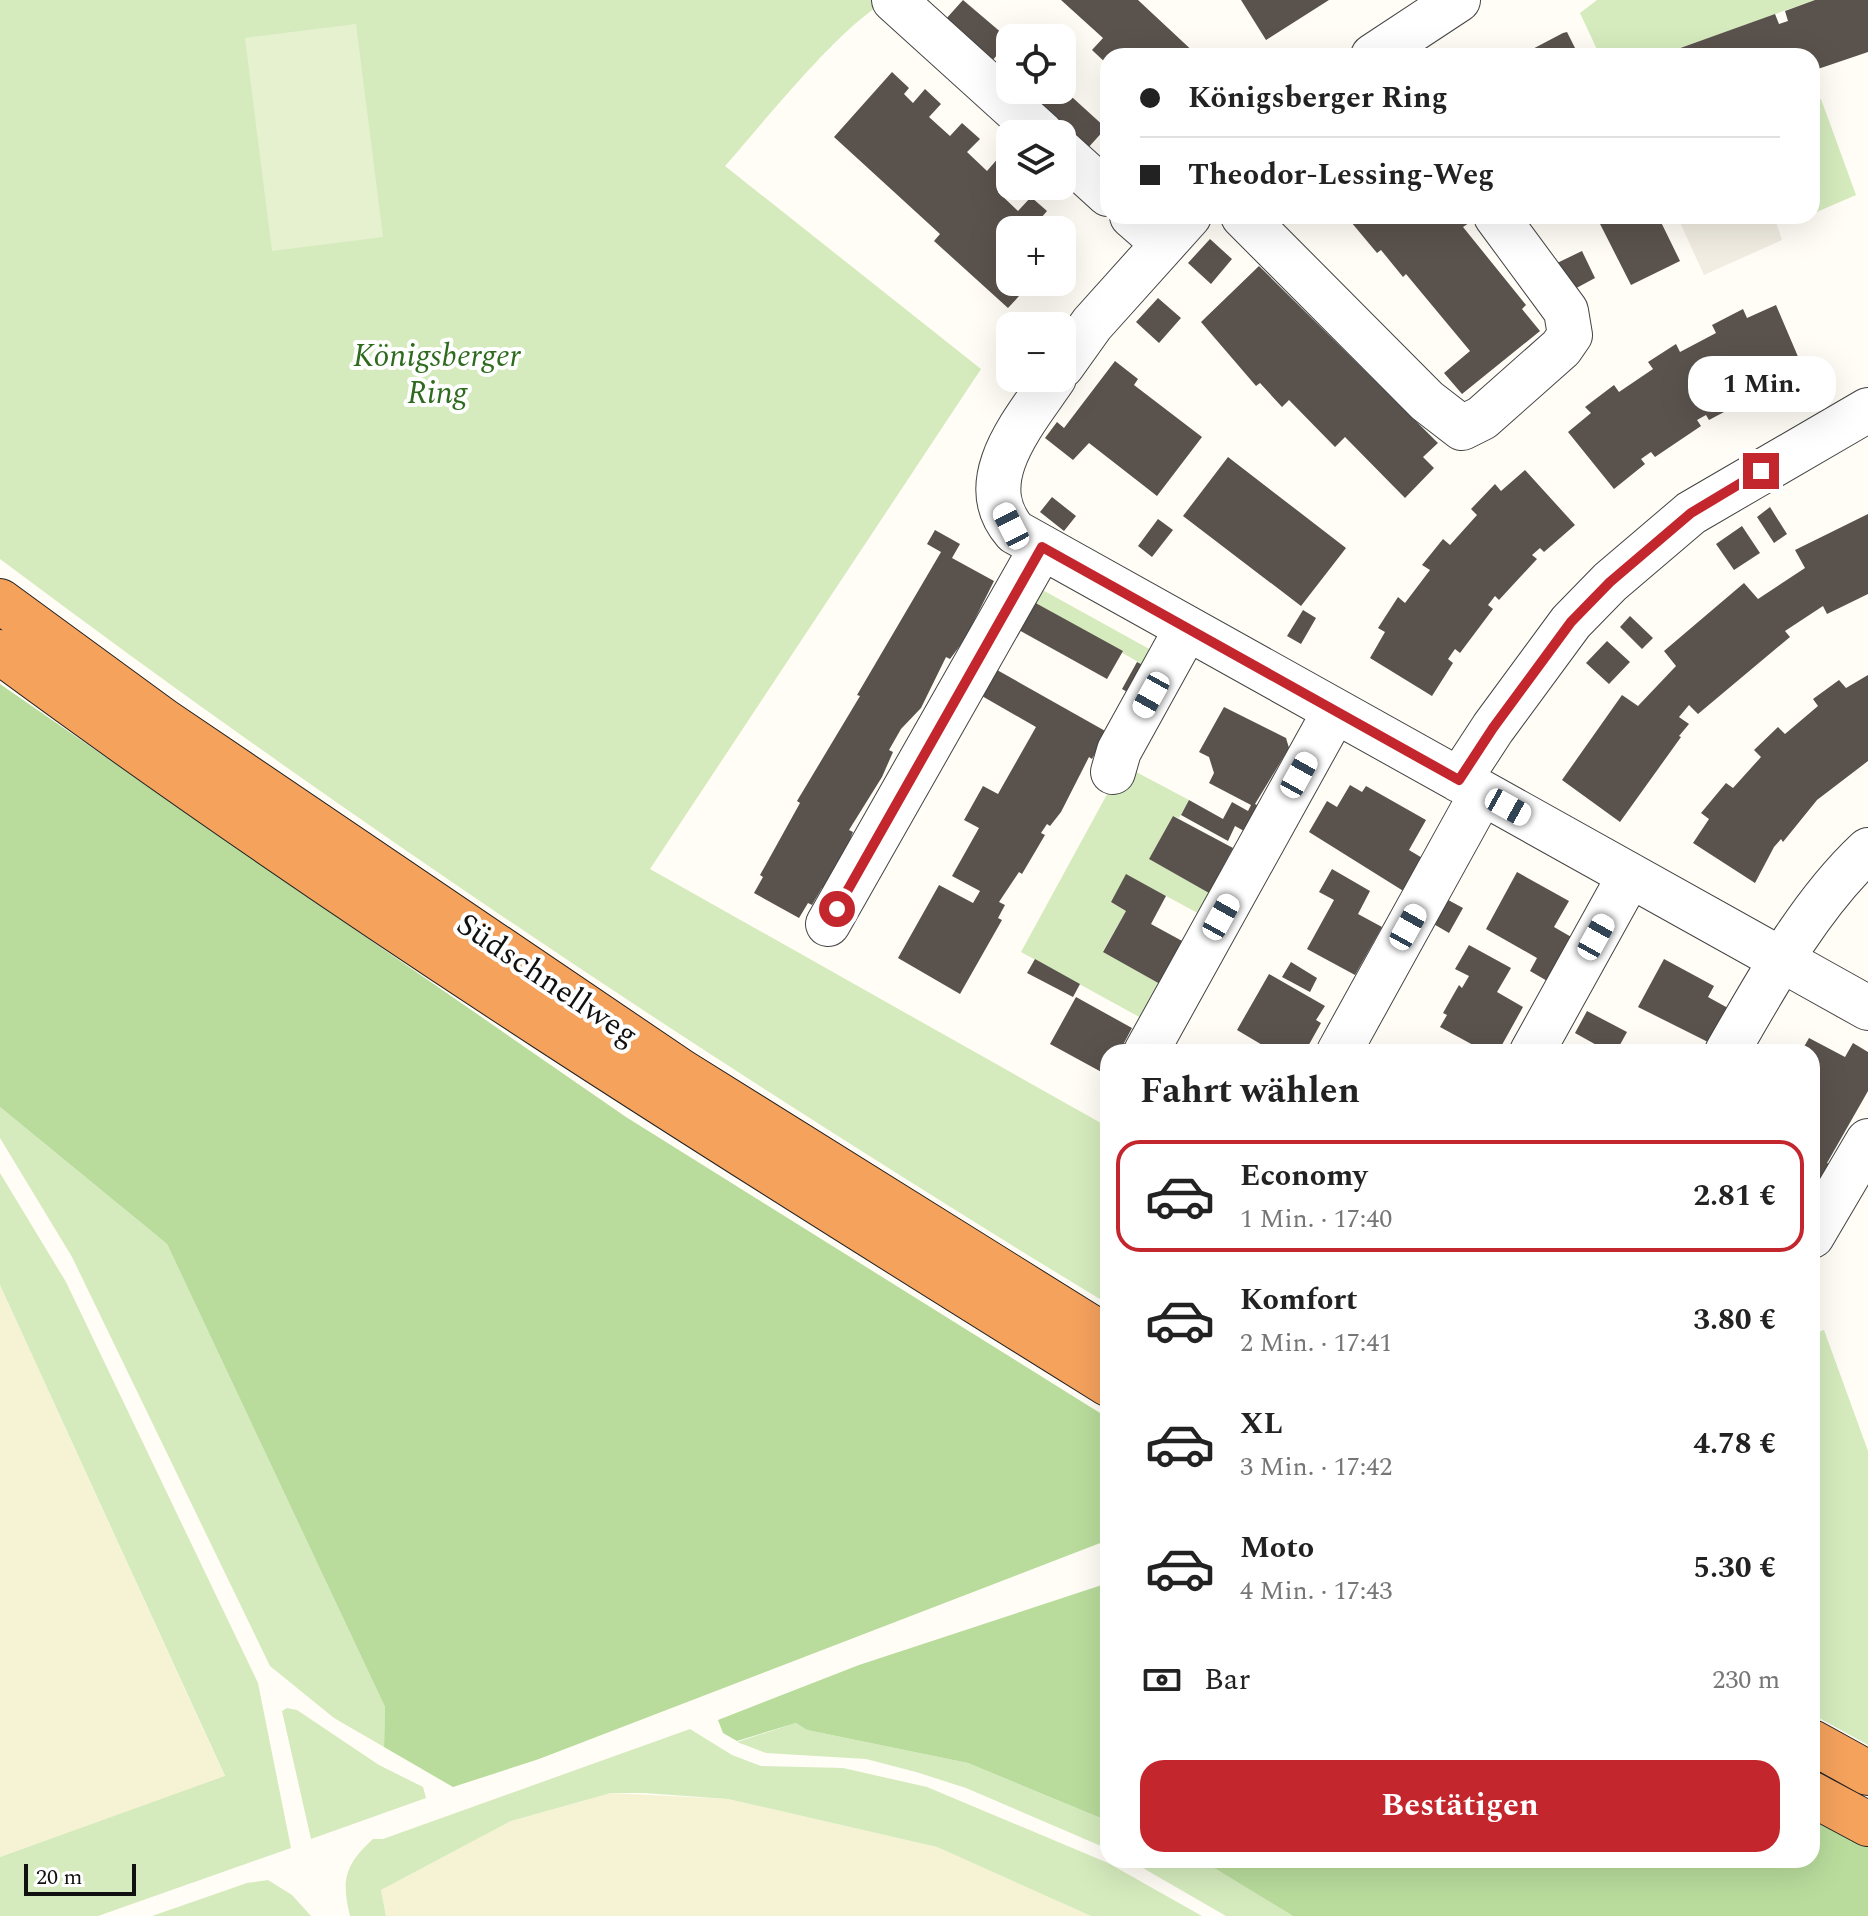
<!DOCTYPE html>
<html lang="de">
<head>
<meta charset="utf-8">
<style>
  :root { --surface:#fff; --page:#f6f6f6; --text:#222; --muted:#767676; --line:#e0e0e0; --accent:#c4262e }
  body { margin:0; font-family:Spectral,serif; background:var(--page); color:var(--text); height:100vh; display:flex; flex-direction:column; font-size:30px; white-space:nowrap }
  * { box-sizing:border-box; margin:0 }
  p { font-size:26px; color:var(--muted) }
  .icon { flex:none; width:44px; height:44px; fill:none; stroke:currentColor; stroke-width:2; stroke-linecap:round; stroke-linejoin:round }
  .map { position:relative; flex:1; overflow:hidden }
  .sheet { position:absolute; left:1100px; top:1044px; width:720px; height:824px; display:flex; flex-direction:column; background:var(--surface); border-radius:24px; box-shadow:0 8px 32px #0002 }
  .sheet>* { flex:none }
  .hud { position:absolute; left:1100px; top:48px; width:720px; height:176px; border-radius:24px; box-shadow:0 8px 32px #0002; display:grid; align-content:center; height:176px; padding:0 40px; background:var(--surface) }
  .fabs { position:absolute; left:996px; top:24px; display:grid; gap:16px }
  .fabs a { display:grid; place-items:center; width:80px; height:80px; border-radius:16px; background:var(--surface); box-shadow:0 8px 32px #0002; font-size:40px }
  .scale { position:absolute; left:24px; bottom:20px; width:112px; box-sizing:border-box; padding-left:8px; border:4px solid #111; border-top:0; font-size:22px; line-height:28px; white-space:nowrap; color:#111; -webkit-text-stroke:6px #fff; paint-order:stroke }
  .end { position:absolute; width:36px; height:36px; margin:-18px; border:10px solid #c4262e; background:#fff; box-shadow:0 0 0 4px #fff }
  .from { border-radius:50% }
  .bubble { position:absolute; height:56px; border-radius:24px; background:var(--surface); box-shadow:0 8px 32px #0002; font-size:26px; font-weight:700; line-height:56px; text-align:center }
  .car { position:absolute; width:24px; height:48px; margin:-24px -12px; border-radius:10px; box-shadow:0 0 6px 2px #0007; background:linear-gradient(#fff 24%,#345 0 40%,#fff 0 76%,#345 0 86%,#fff 0) }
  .hud b { display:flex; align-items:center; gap:28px; height:76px; font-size:30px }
  .hud b+b { border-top:2px solid var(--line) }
  .hud i { width:20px; height:20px; background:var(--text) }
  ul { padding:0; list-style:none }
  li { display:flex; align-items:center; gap:24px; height:112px; margin:0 16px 12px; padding:0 24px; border:4px solid transparent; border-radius:24px }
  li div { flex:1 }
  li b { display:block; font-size:30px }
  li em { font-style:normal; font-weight:700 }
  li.active { border-color:var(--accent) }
  li>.icon { width:72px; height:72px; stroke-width:1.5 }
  h2 { padding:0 40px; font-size:36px; line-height:96px }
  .pay { display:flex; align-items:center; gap:20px; height:88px; padding:0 40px; font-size:30px }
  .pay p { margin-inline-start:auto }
  .cta { display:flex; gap:16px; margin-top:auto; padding:16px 40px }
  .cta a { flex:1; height:92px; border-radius:24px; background:var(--accent); color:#fff; font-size:32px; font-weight:700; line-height:92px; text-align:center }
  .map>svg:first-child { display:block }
  .farmland { fill:#f6f3d4 }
  .green { fill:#d5ebbd }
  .forest { fill:#b9dc9c }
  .pitch { fill:#e6f2cf }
  .plaza { fill:#f1ede2 }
  .building { fill:#5a524d }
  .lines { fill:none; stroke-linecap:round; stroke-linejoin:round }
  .minor-casing { stroke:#444; stroke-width:46 }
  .highway-casing { stroke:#222; stroke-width:46 }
  .minor { stroke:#fff; stroke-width:44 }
  .highway { stroke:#f5a25d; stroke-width:44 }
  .route { stroke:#c4262e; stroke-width:10 }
  .labels { text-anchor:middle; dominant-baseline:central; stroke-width:8; stroke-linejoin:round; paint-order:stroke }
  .park-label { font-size:32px; font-style:italic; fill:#2f6b1f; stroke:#fff }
  .street-label { font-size:32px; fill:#111; stroke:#fff }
</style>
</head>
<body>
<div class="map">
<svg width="1868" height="1916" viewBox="0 0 1868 1916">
  <rect width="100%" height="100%" fill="#fffdf5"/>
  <path class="farmland" d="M 0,1285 L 225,1777 L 0,1857 Z
    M 611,1793 L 728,1799 L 937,1847 L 1091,1916 L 386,1916 L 381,1890 L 511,1821 Z"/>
  <path class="green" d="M 0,0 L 890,0 C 848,16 759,128 725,166 L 981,369 L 650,869 L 1108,1127 L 1108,1304 C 728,1073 356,826 0,559 Z
    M 1597,0 L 1815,0 L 1657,56 L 1600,56 L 1580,13 Z
    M 1821,99 L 1856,195 L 1812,214 L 1812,102 Z
    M 1039,588 L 1162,656 L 1154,671 L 1032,601 Z
    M 1123,765 L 1189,800 L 1179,818 L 1173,816 L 1149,859 L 1208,892 L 1221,870 L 1231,876 L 1207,918 L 1127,875 L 1111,902 L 1126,911 L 1103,951 L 1160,984 L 1152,1024 L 1021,952 Z
    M 0,1107 L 167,1244 L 385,1707 L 384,1747 L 334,1718 L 270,1666 L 72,1257 L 0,1138 Z
    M 0,1173 L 66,1282 L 258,1683 L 291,1848 L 98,1916 L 0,1916 L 0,1857 L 225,1776 L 0,1285 Z
    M 1824,1330 L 1868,1451 L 1868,1745 L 1812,1714 L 1812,1334 Z
    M 287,1708 L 297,1710 L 379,1765 L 423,1787 L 426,1798 L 311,1839 L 282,1711 Z
    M 796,1723 L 807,1730 L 968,1763 L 1108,1821 L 1108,1849 L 966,1788 L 916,1772 L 866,1759 L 766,1753 L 737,1742 Z
    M 690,1729 L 732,1755 L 761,1766 L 843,1768 L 927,1787 L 1108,1863 L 1202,1916 L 1091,1916 L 937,1847 L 728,1799 L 644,1793 L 611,1793 L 511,1821 L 381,1890 L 386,1916 L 350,1916 C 341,1879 345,1865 373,1839 L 383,1839 Z
    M 1129,1860 L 1201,1860 L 1293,1916 L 1226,1916 Z
    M 268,1880 L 292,1895 L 311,1916 L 152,1916 L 247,1883 Z"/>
  <path class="forest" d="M 0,684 L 626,1117 L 1108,1418 L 1108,1540 L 539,1759 L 453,1787 L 384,1747 L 385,1707 L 167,1244 L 0,1107 Z
    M 1108,1583 L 1108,1821 L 968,1763 L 807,1730 L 796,1723 L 737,1741 L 723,1733 L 718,1720 L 859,1665 Z
    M 1812,1810 L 1868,1841 L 1868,1916 L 1293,1916 L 1201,1860 L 1812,1860 Z"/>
  <path class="pitch" d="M 356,24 L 383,237 L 272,251 L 245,38 Z"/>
  <path class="plaza" d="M 1677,216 L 1774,216 L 1782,240 L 1704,275 Z"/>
  <path class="building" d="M 963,0 L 1010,40 L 991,62 L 945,20 Z
    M 1061,0 L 1138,0 L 1198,56 L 1108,56 L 1108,65 L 1092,50 L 1103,38 Z
    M 1241,0 L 1329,0 L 1266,40 Z
    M 1815,0 L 1868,0 L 1868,52 L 1812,71 L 1812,56 L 1658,56 L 1775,14 L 1779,24 L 1788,21 L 1785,11 Z
    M 1567,32 L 1579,56 L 1519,56 L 1563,33 Z
    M 892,72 L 909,88 L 904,94 L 913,103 L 925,89 L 941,104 L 929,117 L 950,136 L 962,123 L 980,139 L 967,152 L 987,171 L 1000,156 L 1010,165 L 1010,179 L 998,192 L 1018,211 L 1031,197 L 1047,211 L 1035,225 L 1040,230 L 1010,230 L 1010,282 L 1032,282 L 1008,308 L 934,241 L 940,234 L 834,137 Z
    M 1062,88 L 1106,128 L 1087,149 L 1023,90 Z
    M 1346,216 L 1463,216 L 1469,223 L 1463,227 L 1526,305 L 1522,309 L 1540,331 L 1462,394 L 1444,373 L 1470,351 L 1406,274 L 1403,277 L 1381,250 L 1377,253 Z
    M 1596,216 L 1658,216 L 1680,261 L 1631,285 Z
    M 1210,239 L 1232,259 L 1211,284 L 1188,263 Z
    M 1582,251 L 1595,278 L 1569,292 L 1555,264 Z
    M 1259,266 L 1438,443 L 1423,457 L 1434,468 L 1405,498 L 1345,437 L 1335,447 L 1289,400 L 1282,407 L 1260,383 L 1256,386 L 1201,322 Z
    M 1158,298 L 1181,318 L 1159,343 L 1136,322 Z
    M 1776,305 L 1805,373 L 1767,390 L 1765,384 L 1755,388 L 1758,394 L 1709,420 L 1706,415 L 1697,420 L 1701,426 L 1655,457 L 1651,452 L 1641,459 L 1645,464 L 1614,489 L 1568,432 L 1591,413 L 1585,407 L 1614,385 L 1619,392 L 1653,369 L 1648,362 L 1676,344 L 1680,352 L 1716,333 L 1712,325 L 1743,309 L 1747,318 Z
    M 1115,361 L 1138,379 L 1134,385 L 1202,437 L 1157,496 L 1089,443 L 1073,460 L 1045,438 L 1057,422 L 1064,428 Z
    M 1228,457 L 1346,548 L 1301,606 L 1183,516 Z
    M 1525,470 L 1575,525 L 1544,552 L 1540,548 L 1532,555 L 1537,559 L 1499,600 L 1495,596 L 1488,605 L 1493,609 L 1460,653 L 1455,649 L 1448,659 L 1453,663 L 1432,696 L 1370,658 L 1385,632 L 1378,628 L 1398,597 L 1405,603 L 1430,570 L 1422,565 L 1443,539 L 1450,545 L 1477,515 L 1471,509 L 1495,484 L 1501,491 Z
    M 1052,497 L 1076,516 L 1064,531 L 1040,512 Z
    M 1770,507 L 1787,534 L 1774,543 L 1757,517 Z
    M 1868,514 L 1868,594 L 1827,614 L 1823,606 L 1785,631 L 1790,637 L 1698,714 L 1689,705 L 1679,717 L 1689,724 L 1679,736 L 1681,737 L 1620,822 L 1562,780 L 1622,695 L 1638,706 L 1676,666 L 1664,651 L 1744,583 L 1758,599 L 1805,568 L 1795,550 Z
    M 1158,519 L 1173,530 L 1152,557 L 1138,546 Z
    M 1742,526 L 1760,553 L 1734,570 L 1716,544 Z
    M 935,530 L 960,544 L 952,558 L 994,581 L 965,639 L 950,659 L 946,657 L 921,708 L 901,729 L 889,750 L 893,752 L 882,777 L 849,830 L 853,832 L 846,850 L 825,889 L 822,888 L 812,905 L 808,903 L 799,918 L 754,893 L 763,877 L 760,875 L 800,803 L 797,801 L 860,696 L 857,695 L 941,552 L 927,544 Z
    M 1032,601 L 1123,651 L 1107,679 L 1017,629 Z
    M 1303,610 L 1316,618 L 1301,644 L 1287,636 Z
    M 1630,616 L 1653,638 L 1642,649 L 1620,627 Z
    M 1607,641 L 1630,662 L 1609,684 L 1586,663 Z
    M 1137,662 L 1151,669 L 1136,697 L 1122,689 Z
    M 990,666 L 1107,732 L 1092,759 L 1089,757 L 1061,812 L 1050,826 L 1047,824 L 1041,833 L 1045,835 L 1022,874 L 1019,872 L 999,902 L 1005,905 L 998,918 L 1002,920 L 960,994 L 898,958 L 939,885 L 973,903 L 980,891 L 952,876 L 979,828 L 964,820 L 983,786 L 998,794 L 1036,727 L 975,692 Z
    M 1868,675 L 1868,761 L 1817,800 L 1783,842 L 1781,839 L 1774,847 L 1755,883 L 1693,843 L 1709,819 L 1701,813 L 1726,783 L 1733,788 L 1761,757 L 1754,750 L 1778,727 L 1785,734 L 1818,706 L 1813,699 L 1839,680 L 1846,688 Z
    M 1224,707 L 1286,738 L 1289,748 L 1255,804 L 1269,812 L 1255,837 L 1235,826 L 1228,841 L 1181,815 L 1189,800 L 1223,819 L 1232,802 L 1248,811 L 1251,805 L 1209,783 L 1214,773 L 1209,757 L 1199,752 Z
    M 1350,785 L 1362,792 L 1366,786 L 1426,820 L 1409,850 L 1424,859 L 1405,892 L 1309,832 L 1327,801 L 1337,807 Z
    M 1173,816 L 1233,848 L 1209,893 L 1149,859 Z
    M 1332,869 L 1370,891 L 1358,914 L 1382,927 L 1355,975 L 1307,949 L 1334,900 L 1319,892 Z
    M 1517,872 L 1569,901 L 1554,927 L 1573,938 L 1549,982 L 1530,971 L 1537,958 L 1486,929 Z
    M 1126,874 L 1166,896 L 1151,924 L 1184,942 L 1160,984 L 1103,952 L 1126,911 L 1111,902 Z
    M 1439,895 L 1463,908 L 1449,933 L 1425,919 Z
    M 1469,945 L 1511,968 L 1497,992 L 1523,1007 L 1498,1052 L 1486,1052 L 1440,1027 L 1447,1015 L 1443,1013 L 1459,985 L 1462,988 L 1469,976 L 1455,969 Z
    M 1035,959 L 1080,984 L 1073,997 L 1027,973 Z
    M 1664,959 L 1714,986 L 1708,997 L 1737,1013 L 1718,1047 L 1638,1007 Z
    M 1291,962 L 1317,978 L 1310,992 L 1282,977 Z
    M 1269,974 L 1325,1006 L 1316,1020 L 1321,1023 L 1306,1050 L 1274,1052 L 1237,1030 Z
    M 1076,997 L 1132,1028 L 1124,1043 L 1136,1050 L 1108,1052 L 1107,1075 L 1050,1044 Z
    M 1587,1011 L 1627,1032 L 1616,1052 L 1609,1052 L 1575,1033 Z
    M 1809,1038 L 1845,1057 L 1853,1043 L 1868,1052 L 1868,1091 L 1827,1163 L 1840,1170 L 1812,1219 L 1812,1052 L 1801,1052 Z"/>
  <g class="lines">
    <defs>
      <path id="minor" d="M 894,0 L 1042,134
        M 1373,56 L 1458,0
        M 1062,152 L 1108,194
        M 1132,216 L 1163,243
        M 1243,216 L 1427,401 L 1462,428 L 1482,418 L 1561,348 L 1570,335 L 1566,311 L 1496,216
        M 1062,366 L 1092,324 L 1189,216
        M 1054,378 C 1025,421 971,481 1015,532 L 1868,1008
        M 1113,772 L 1119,751 L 1187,628
        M 1459,780 L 1493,728 L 1571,622 L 1610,582 L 1691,513 L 1868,410
        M 828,924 L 1042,547
        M 1146,1052 L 1335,711
        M 1339,1052 L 1482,793
        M 1532,1052 L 1630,875
        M 1727,1052 C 1766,984 1810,904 1868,850
        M 1812,1236 L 1868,1141"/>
      <path id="highway" d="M 0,601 L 164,721 L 682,1072 L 1108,1338
        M 0,652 C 356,915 732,1150 1108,1384
        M 1812,1742 L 1868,1773
        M 1812,1794 L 1868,1824"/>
    </defs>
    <use href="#minor" class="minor-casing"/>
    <use href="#highway" class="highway-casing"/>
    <use href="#minor" class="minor"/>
    <use href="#highway" class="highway"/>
  </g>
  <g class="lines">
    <path class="route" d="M 837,909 L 1042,547 L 1459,780 L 1493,728 L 1571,622 L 1610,582 L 1691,513 L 1761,471"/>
  </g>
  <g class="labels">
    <g class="park-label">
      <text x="437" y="356">Königsberger<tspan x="437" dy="37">Ring</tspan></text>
    </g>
    <g class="street-label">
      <text transform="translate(547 980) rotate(34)">Südschnellweg</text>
    </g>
  </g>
</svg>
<div class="fabs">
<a><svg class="icon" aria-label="locate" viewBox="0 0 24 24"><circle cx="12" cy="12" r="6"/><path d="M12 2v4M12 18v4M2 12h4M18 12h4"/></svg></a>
<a><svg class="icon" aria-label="layers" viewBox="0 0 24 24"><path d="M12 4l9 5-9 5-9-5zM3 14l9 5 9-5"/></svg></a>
<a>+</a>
<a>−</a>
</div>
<div class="scale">20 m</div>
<i class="end from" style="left:837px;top:909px"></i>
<i class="end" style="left:1761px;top:471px"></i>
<div class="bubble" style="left:1688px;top:356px;width:148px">1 Min.</div>
<i class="car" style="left:1011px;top:526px;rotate:333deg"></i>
<i class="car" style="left:1151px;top:695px;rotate:209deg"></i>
<i class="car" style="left:1299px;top:775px;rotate:29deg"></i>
<i class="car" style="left:1508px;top:807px;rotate:119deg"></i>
<i class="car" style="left:1221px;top:917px;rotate:29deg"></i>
<i class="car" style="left:1408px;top:927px;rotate:29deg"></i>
<i class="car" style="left:1596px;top:937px;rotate:29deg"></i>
<div class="hud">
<b><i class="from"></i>Königsberger Ring</b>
<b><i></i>Theodor-Lessing-Weg</b>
</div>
<section class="sheet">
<h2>Fahrt wählen</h2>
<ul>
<li class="active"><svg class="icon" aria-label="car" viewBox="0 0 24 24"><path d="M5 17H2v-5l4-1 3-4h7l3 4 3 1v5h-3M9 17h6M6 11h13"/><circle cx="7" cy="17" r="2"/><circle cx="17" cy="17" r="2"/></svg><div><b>Economy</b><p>1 Min. · 17:40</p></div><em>2.81 €</em></li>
<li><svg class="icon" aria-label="car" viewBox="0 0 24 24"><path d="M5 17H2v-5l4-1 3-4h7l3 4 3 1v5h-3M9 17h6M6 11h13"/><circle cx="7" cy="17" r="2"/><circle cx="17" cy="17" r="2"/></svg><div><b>Komfort</b><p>2 Min. · 17:41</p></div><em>3.80 €</em></li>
<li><svg class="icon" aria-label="car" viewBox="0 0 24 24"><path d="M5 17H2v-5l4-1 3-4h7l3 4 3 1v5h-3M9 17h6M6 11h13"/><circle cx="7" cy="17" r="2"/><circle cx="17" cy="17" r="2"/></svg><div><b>XL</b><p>3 Min. · 17:42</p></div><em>4.78 €</em></li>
<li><svg class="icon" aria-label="car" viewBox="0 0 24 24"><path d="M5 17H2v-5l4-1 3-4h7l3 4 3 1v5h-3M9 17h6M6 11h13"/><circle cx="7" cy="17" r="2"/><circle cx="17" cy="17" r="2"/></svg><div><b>Moto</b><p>4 Min. · 17:43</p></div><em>5.30 €</em></li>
</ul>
<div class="pay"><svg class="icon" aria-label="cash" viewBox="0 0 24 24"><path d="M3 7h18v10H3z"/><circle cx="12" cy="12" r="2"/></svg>Bar<p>230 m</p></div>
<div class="cta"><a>Bestätigen</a></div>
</section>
</div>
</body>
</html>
